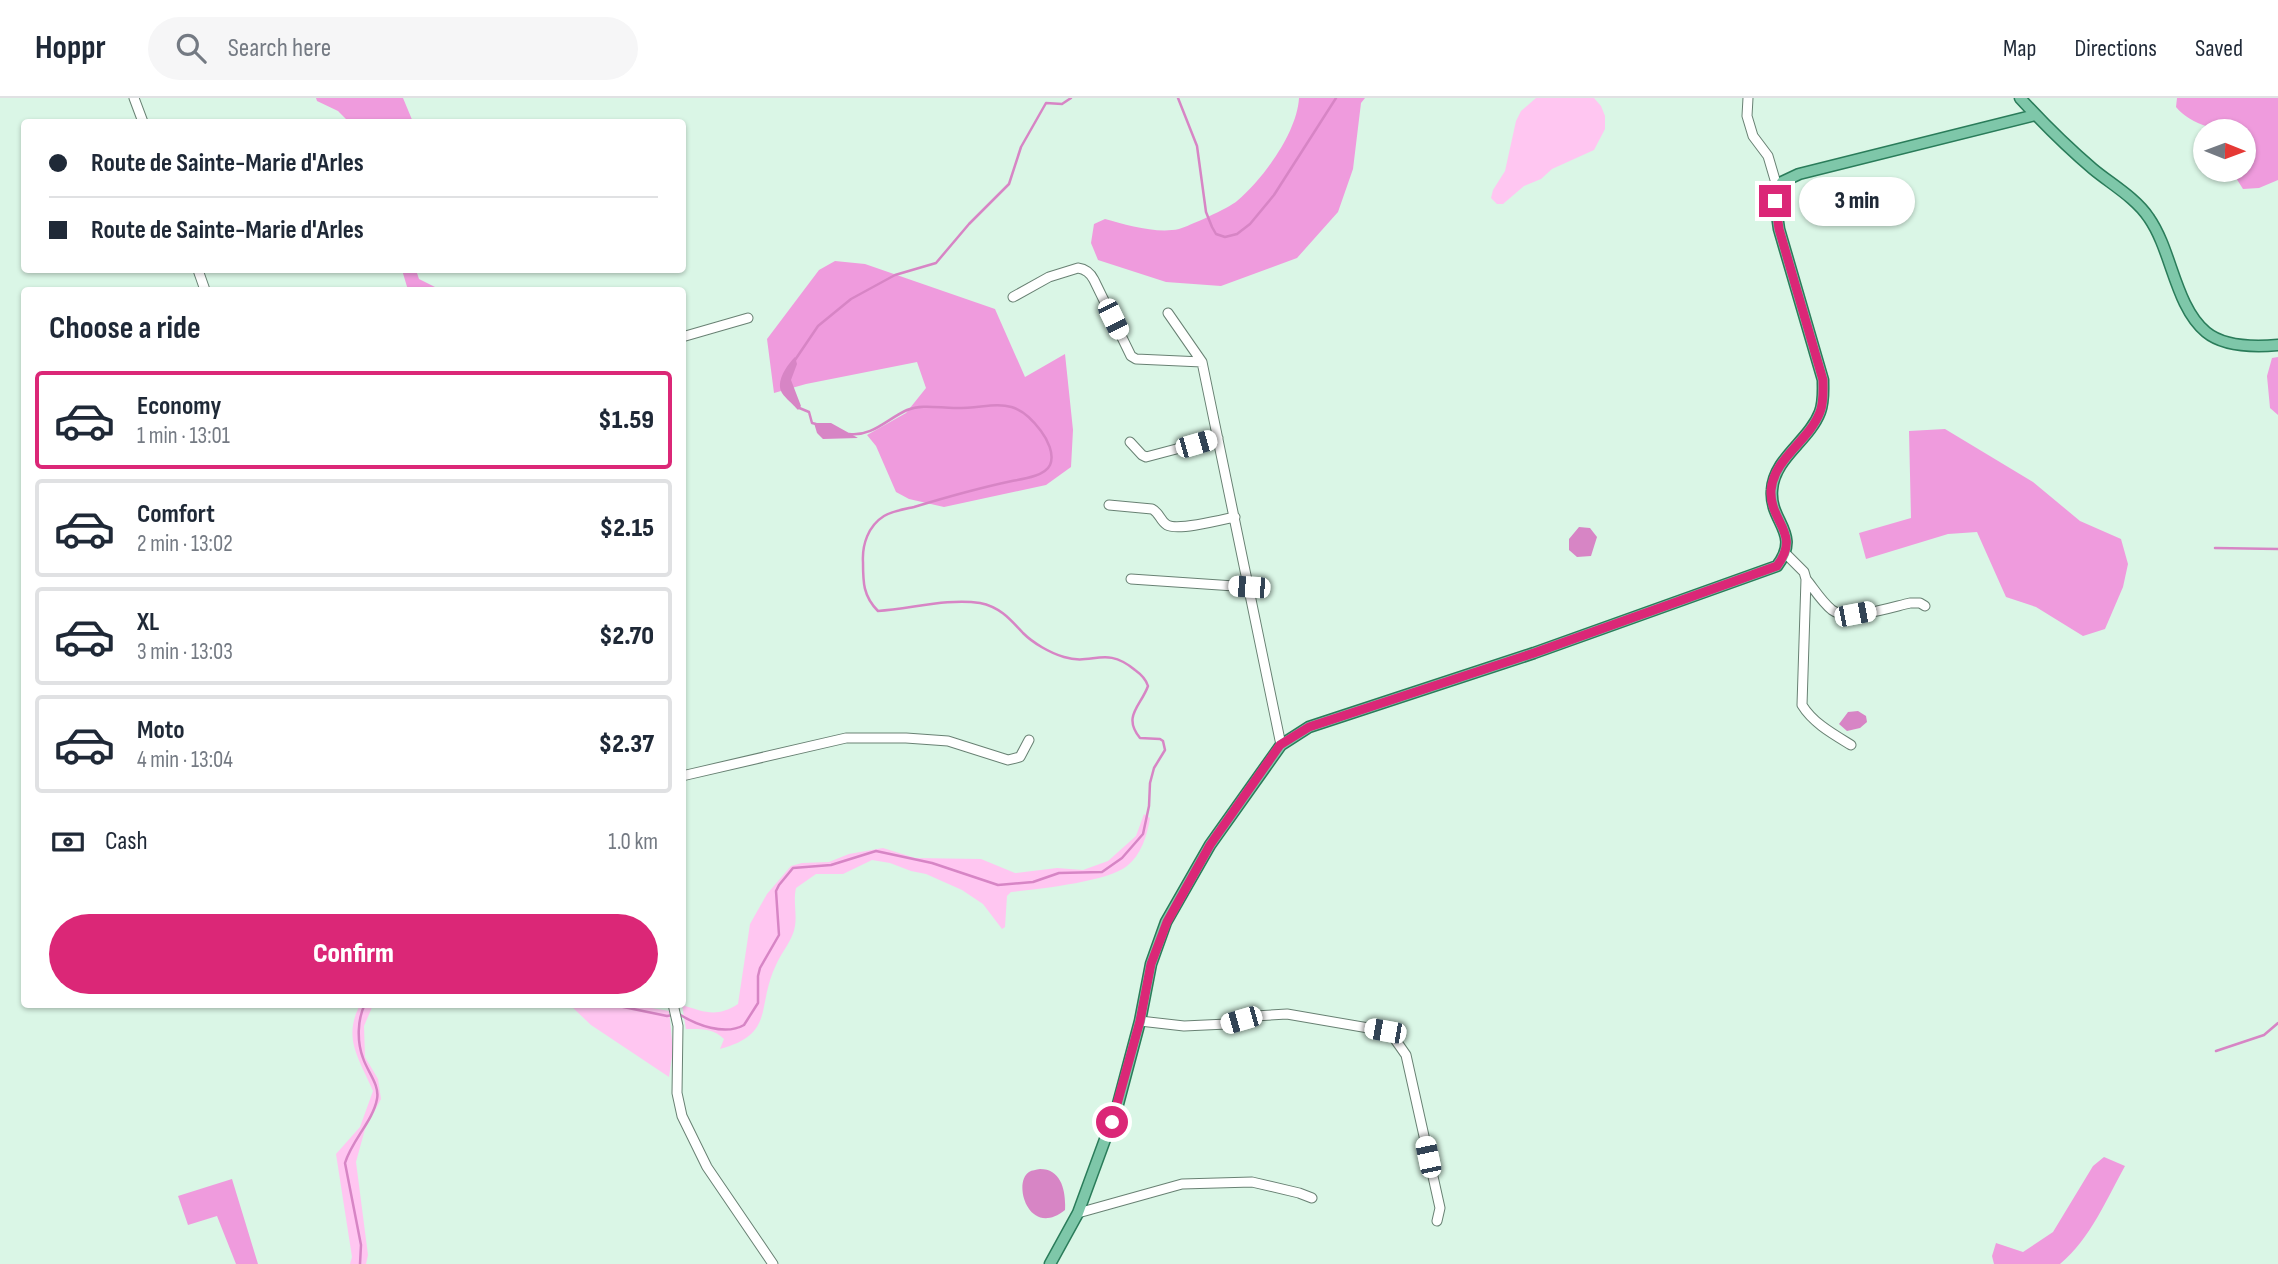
<!DOCTYPE html>
<html lang="en">
<head>
<meta charset="utf-8">
<style>
  :root { --surface:#fff; --page:#f6f6f7; --text:#1f2937; --muted:#747a83; --line:#e0e1e3; --accent:#db2777 }
  body { margin:0; font-family:"Sofia Sans Condensed",sans-serif; background:var(--page); color:var(--text); height:100vh; display:flex; flex-direction:column; font-size:26px; white-space:nowrap }
  * { box-sizing:border-box; margin:0 }
  p { font-size:23px; color:var(--muted) }
  .icon { flex:none; width:38px; height:38px; fill:none; stroke:currentColor; stroke-width:2; stroke-linecap:round; stroke-linejoin:round }
  .map { position:relative; flex:1; overflow:hidden }
  .details { position:absolute; left:21px; top:189px; width:665px; height:721px; display:flex; flex-direction:column; background:var(--surface); border-radius:7px; box-shadow:0 2px 5px #0004 }
  .details>* { flex:none }
  .guide { position:absolute; left:21px; top:21px; width:665px; height:154px; border-radius:7px; box-shadow:0 2px 5px #0004; display:grid; align-content:center; height:154px; padding:0 28px; background:var(--surface) }
  .needle { width:46px; rotate:91deg }
  .controls { position:absolute; left:2193px; top:21px; display:grid; gap:14px }
  .controls a { display:grid; place-items:center; width:63px; height:63px; border-radius:50%; background:var(--surface); box-shadow:0 2px 5px #0004; font-size:35px }
  .end { position:absolute; width:32px; height:32px; margin:-16px; border:9px solid #db2777; background:#fff; box-shadow:0 0 0 4px #fff }
  .from { border-radius:50% }
  .bubble { position:absolute; height:49px; border-radius:24px; background:var(--surface); box-shadow:0 2px 5px #0004; font-size:23px; font-weight:800; line-height:49px; text-align:center }
  .car { position:absolute; width:21px; height:42px; margin:-21px -10px; border-radius:9px; box-shadow:0 0 5px 2px #0007; background:linear-gradient(#fff 24%,#345 0 40%,#fff 0 76%,#345 0 86%,#fff 0) }
  .guide b { display:flex; align-items:center; gap:24px; height:66px; font-size:26px }
  .guide b+b { border-top:2px solid var(--line) }
  .guide i { width:18px; height:18px; background:var(--text) }
  ul { padding:0; list-style:none }
  li { display:flex; align-items:center; gap:21px; height:98px; margin:0 14px 10px; padding:0 14px; border:4px solid var(--line); border-radius:7px }
  li div { flex:1 }
  li b { display:block; font-size:26px }
  li em { font-style:normal; font-weight:800 }
  li.selected { border-color:var(--accent) }
  li>.icon { width:63px; height:63px; stroke-width:1.5 }
  h2 { padding:0 28px; font-size:32px; line-height:84px }
  .pay { display:flex; align-items:center; gap:18px; height:77px; padding:0 28px; font-size:26px }
  .pay p { margin-inline-start:auto }
  .action { display:flex; gap:14px; margin-top:auto; padding:14px 28px }
  .action a { flex:1; height:80px; border-radius:42px; background:var(--accent); color:#fff; font-size:28px; font-weight:800; line-height:80px; text-align:center }
  header { display:flex; align-items:center; gap:42px; box-sizing:border-box; height:98px; padding:0 35px; background:var(--surface); border-bottom:2px solid var(--line) }
  header strong { font-size:33px }
  nav { display:flex; gap:38px; margin-inline-start:auto; font-size:24px }
  .search { width:490px; height:63px; background:var(--page); display:flex; align-items:center; gap:18px; box-sizing:border-box; padding:0 24px; border-radius:38px; color:var(--muted); font-size:26px }
  .map>svg:first-child { display:block }
  .green { fill:#ffc6f1 }
  .forest { fill:#ef9bdd }
  .water { fill:#d785c5 }
  .lines { fill:none; stroke-linecap:round; stroke-linejoin:round }
  .stream { stroke:#d785c5; stroke-width:2.5 }
  .minor-casing { stroke:#688173; stroke-width:11 }
  .major-casing { stroke:#2a7c5a; stroke-width:13 }
  .minor { stroke:#fff; stroke-width:9 }
  .major { stroke:#7ec7a9; stroke-width:10 }
  .route { stroke:#db2777; stroke-width:9 }
</style>
</head>
<body>
<header>
<strong>Hoppr</strong>
<div class="search"><svg class="icon" aria-label="search" viewBox="0 0 24 24"><circle cx="10" cy="10" r="6"/><path d="M15 15l6 6"/></svg>Search here</div>
<nav><a>Map</a><a>Directions</a><a>Saved</a></nav>
</header>
<div class="map">
<svg width="2278" height="1166" viewBox="0 0 2278 1166">
  <rect width="100%" height="100%" fill="#daf6e6"/>
  <path class="green" d="M 1536,0 L 1594,0 L 1601,8 L 1605,18 L 1605,31 L 1594,52 L 1552,71 L 1541,81 L 1524,88 L 1503,106 L 1497,106 L 1491,100 L 1493,92 L 1505,73 L 1516,23 L 1521,13 Z
    M 1144,716 L 1150,720 C 1147,738 1141,757 1127,768 C 1107,784 1038,791 1011,794 L 1007,798 L 1005,829 L 1002,831 L 983,806 L 962,792 L 926,776 L 911,773 L 890,765 L 872,762 L 843,776 L 816,776 L 796,790 C 793,803 797,815 795,828 C 793,842 781,855 776,867 C 756,908 776,936 720,951 L 724,941 C 713,930 701,931 686,931 L 682,907 C 705,914 716,920 738,906 L 750,826 L 767,796 L 791,768 L 802,765 L 829,764 L 849,756 L 883,750 L 915,760 L 981,761 L 1015,775 L 1057,770 L 1083,772 L 1108,763 L 1136,738 Z
    M 360,907 L 373,907 L 364,928 L 365,959 L 378,981 L 381,1001 L 365,1031 L 356,1064 L 368,1157 L 366,1166 L 350,1166 L 352,1159 L 336,1056 L 360,1029 L 373,993 C 360,962 342,941 360,907 Z
    M 570,907 L 634,907 L 669,913 L 673,952 L 669,979 L 591,927 Z"/>
  <path class="forest" d="M 316,0 L 403,0 L 413,24 L 349,24 L 338,13 L 317,3 Z
    M 1299,0 L 1365,0 L 1361,5 L 1353,71 L 1338,114 L 1297,160 L 1221,188 L 1166,184 L 1098,162 L 1091,145 L 1094,126 L 1105,121 C 1126,127 1157,136 1179,131 C 1189,128 1229,110 1237,103 C 1263,81 1297,35 1299,0 Z
    M 2177,0 L 2278,0 L 2278,82 L 2259,90 L 2243,91 L 2231,72 L 2244,72 L 2244,33 C 2219,33 2192,28 2176,9 Z
    M 835,163 L 865,166 L 995,211 L 1025,279 L 1065,256 L 1073,332 L 1071,369 L 1046,387 L 944,409 L 909,401 L 896,394 L 876,348 L 867,337 L 906,315 L 926,290 L 917,264 L 806,286 L 774,295 L 767,241 L 819,172 Z
    M 402,172 L 416,172 L 419,181 L 441,192 L 408,192 Z
    M 2278,259 L 2278,317 L 2270,310 L 2267,278 L 2272,260 Z
    M 1945,331 L 2033,384 L 2080,423 L 2121,441 L 2128,466 L 2123,489 L 2105,531 L 2083,538 L 2036,509 L 2006,499 L 1977,434 L 1948,436 L 1866,461 L 1859,435 L 1911,420 L 1909,333 Z
    M 2104,1059 L 2125,1068 C 2106,1102 2091,1140 2060,1166 L 1994,1166 L 1992,1158 L 1996,1145 L 2023,1154 L 2053,1134 L 2093,1068 Z
    M 232,1081 L 258,1166 L 236,1166 L 217,1118 L 188,1127 L 178,1098 Z"/>
  <path class="water" d="M 795,259 L 797,266 L 791,282 L 801,308 L 798,312 C 793,306 786,301 782,295 C 775,284 787,267 795,259 Z
    M 814,325 L 831,325 L 858,340 L 823,341 L 817,335 Z
    M 1579,429 L 1590,430 L 1597,439 L 1591,458 L 1577,459 L 1569,452 L 1569,441 Z
    M 1858,613 L 1866,618 L 1867,624 L 1860,630 L 1847,633 L 1839,626 L 1848,614 Z
    M 1040,1071 C 1062,1071 1066,1094 1065,1112 C 1029,1141 1012,1085 1029,1074 C 1032,1072 1036,1072 1040,1071 Z"/>
  <g class="lines">
    <path class="stream" d="M 1178,0 L 1197,48 L 1206,114 L 1212,129 L 1216,136 L 1225,139 L 1237,136 L 1250,126 L 1274,97 L 1336,0
      M 795,262 L 818,228 L 851,201 L 895,177 L 936,165 L 969,126 L 1009,86 L 1021,49 L 1046,5 L 1062,6 L 1071,0
      M 797,309 L 809,314 L 812,325 L 816,326
      M 2215,450 L 2278,451
      M 609,906 L 667,918 L 679,916 C 696,927 725,938 744,927 L 758,905 L 758,878 L 760,870 L 779,837 L 776,793 L 779,787 L 793,770 L 831,767 L 876,753 L 932,765 L 998,787 L 1033,784 L 1059,775 L 1102,774 L 1122,760 L 1143,736 L 1149,708 L 1150,685 L 1154,670 L 1165,652 L 1163,643 L 1160,641 L 1140,640 C 1122,618 1141,608 1148,588 C 1146,581 1142,577 1135,572 C 1105,547 1093,568 1064,559 C 1050,555 1033,545 1023,535 C 1010,521 1000,509 980,505 C 947,500 911,511 878,513 C 863,498 863,484 863,464 C 862,447 868,428 884,418 C 892,413 905,411 914,409 C 947,399 979,390 1012,383 C 1023,381 1045,378 1050,367 C 1055,356 1047,341 1041,333 C 1012,294 993,311 954,310 C 939,310 922,306 907,312 C 887,321 872,339 849,336
      M 2216,953 L 2264,937 L 2278,925
      M 360,1166 L 361,1147 L 345,1065 C 352,1042 373,1023 377,1001 C 380,987 367,973 363,960 C 357,944 357,922 365,906"/>
    <defs>
      <path id="minor" d="M 134,0 L 143,24
        M 1748,0 L 1747,18 L 1753,38 L 1768,58 L 1778,92
        M 198,172 L 205,192
        M 1013,199 L 1049,179 L 1078,170 C 1086,171 1091,176 1094,182 L 1131,258 L 1136,261 L 1202,264
        M 1168,215 L 1202,264 L 1281,647
        M 682,239 L 748,220
        M 1130,344 L 1142,357 L 1146,359 L 1218,340
        M 1109,407 L 1152,411 C 1160,415 1160,423 1167,427 C 1178,433 1221,422 1235,419
        M 1786,456 L 1804,474 L 1806,481 L 1802,607 C 1813,625 1833,636 1851,647
        M 1131,481 L 1249,489
        M 1806,481 C 1814,491 1822,504 1832,512 C 1848,524 1892,509 1910,505 L 1920,505 L 1925,508
        M 682,678 L 846,640 L 906,640 L 948,643 L 1008,662 L 1020,659 L 1029,642
        M 673,906 L 678,928 L 677,995 L 682,1018 L 707,1069 L 773,1166
        M 1140,923 L 1184,928 L 1227,926 L 1255,918 L 1287,916 L 1386,933 L 1392,937 L 1406,957 L 1440,1110 L 1437,1123
        M 1078,1115 L 1182,1086 L 1252,1084 L 1299,1095 L 1312,1100"/>
      <path id="major" d="M 2020,0 C 2043,25 2067,49 2093,71 C 2111,86 2136,100 2149,120 C 2172,153 2175,208 2206,234 C 2224,249 2255,249 2278,247
        M 1050,1166 L 1078,1115 L 1118,1006 L 1140,923 L 1151,866 L 1166,824 L 1210,747 L 1281,647 L 1309,629 L 1534,555 L 1777,468 C 1802,435 1769,424 1772,392 C 1774,360 1809,343 1820,314 C 1824,303 1823,294 1823,282 L 1779,131 L 1775,103 L 1782,84 L 1799,76 L 2035,17"/>
    </defs>
    <use href="#minor" class="minor-casing"/>
    <use href="#major" class="major-casing"/>
    <use href="#minor" class="minor"/>
    <use href="#major" class="major"/>
  </g>
  <g class="lines">
    <path class="route" d="M 1112,1024 L 1140,923 L 1151,866 L 1167,824 L 1210,747 L 1280,647 L 1309,629 L 1534,555 L 1777,468 C 1802,435 1769,424 1771,392 C 1774,360 1809,343 1820,314 C 1824,304 1823,293 1823,282 L 1779,131 L 1775,103"/>
  </g>
</svg>
<div class="controls">
<a><svg class="needle" viewBox="-14 -14 28 28"><path d="M0-13l5 13h-10z" fill="#e53935"/><path d="M0 13l5-13h-10z" fill="#747a83"/></svg></a>
</div>
<i class="end from" style="left:1112px;top:1024px"></i>
<i class="end" style="left:1775px;top:103px"></i>
<div class="bubble" style="left:1799px;top:79px;width:116px">3 min</div>
<i class="car" style="left:1113px;top:221px;rotate:154deg"></i>
<i class="car" style="left:1196px;top:346px;rotate:74deg"></i>
<i class="car" style="left:1249px;top:489px;rotate:274deg"></i>
<i class="car" style="left:1855px;top:516px;rotate:79deg"></i>
<i class="car" style="left:1241px;top:922px;rotate:254deg"></i>
<i class="car" style="left:1385px;top:933px;rotate:280deg"></i>
<i class="car" style="left:1428px;top:1059px;rotate:348deg"></i>
<div class="guide">
<b><i class="from"></i>Route de Sainte-Marie d'Arles</b>
<b><i></i>Route de Sainte-Marie d'Arles</b>
</div>
<section class="details">
<h2>Choose a ride</h2>
<ul>
<li class="selected"><svg class="icon" aria-label="car" viewBox="0 0 24 24"><path d="M5 17H2v-5l4-1 3-4h7l3 4 3 1v5h-3M9 17h6M6 11h13"/><circle cx="7" cy="17" r="2"/><circle cx="17" cy="17" r="2"/></svg><div><b>Economy</b><p>1 min · 13:01</p></div><em>$1.59</em></li>
<li><svg class="icon" aria-label="car" viewBox="0 0 24 24"><path d="M5 17H2v-5l4-1 3-4h7l3 4 3 1v5h-3M9 17h6M6 11h13"/><circle cx="7" cy="17" r="2"/><circle cx="17" cy="17" r="2"/></svg><div><b>Comfort</b><p>2 min · 13:02</p></div><em>$2.15</em></li>
<li><svg class="icon" aria-label="car" viewBox="0 0 24 24"><path d="M5 17H2v-5l4-1 3-4h7l3 4 3 1v5h-3M9 17h6M6 11h13"/><circle cx="7" cy="17" r="2"/><circle cx="17" cy="17" r="2"/></svg><div><b>XL</b><p>3 min · 13:03</p></div><em>$2.70</em></li>
<li><svg class="icon" aria-label="car" viewBox="0 0 24 24"><path d="M5 17H2v-5l4-1 3-4h7l3 4 3 1v5h-3M9 17h6M6 11h13"/><circle cx="7" cy="17" r="2"/><circle cx="17" cy="17" r="2"/></svg><div><b>Moto</b><p>4 min · 13:04</p></div><em>$2.37</em></li>
</ul>
<div class="pay"><svg class="icon" aria-label="cash" viewBox="0 0 24 24"><path d="M3 7h18v10H3z"/><circle cx="12" cy="12" r="2"/></svg>Cash<p>1.0 km</p></div>
<div class="action"><a>Confirm</a></div>
</section>
</div>
</body>
</html>
